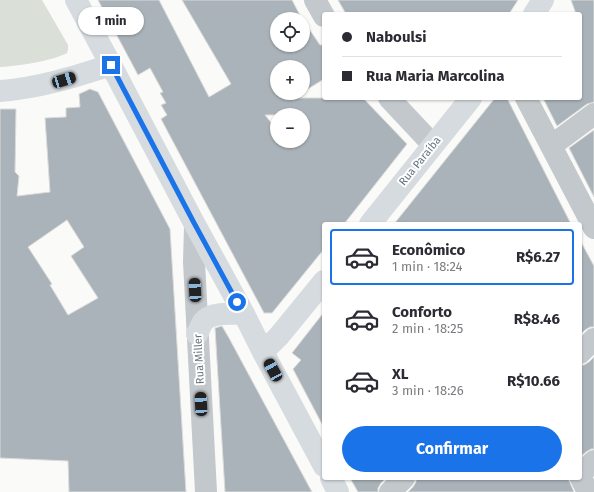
<!DOCTYPE html>
<html lang="pt">
<head>
<meta charset="utf-8">
<style>
  :root { --surface:#fff; --page:#f7f7f7; --text:#2b2b33; --muted:#7c7c81; --line:#e1e1e2; --accent:#1a73e8 }
  body { margin:0; font-family:"Fira Sans",sans-serif; background:var(--page); color:var(--text); height:100vh; display:flex; flex-direction:column; font-size:15px; white-space:nowrap }
  * { box-sizing:border-box; margin:0 }
  p { font-size:13px; color:var(--muted) }
  .icon { flex:none; width:22px; height:22px; fill:none; stroke:currentColor; stroke-width:2; stroke-linecap:round; stroke-linejoin:round }
  .map { position:relative; flex:1; overflow:hidden }
  .drawer { position:absolute; left:322px; top:222px; width:260px; height:258px; display:flex; flex-direction:column; background:var(--surface); border-radius:4px; box-shadow:0 1px 3px #0004 }
  .drawer>* { flex:none }
  .guide { position:absolute; left:322px; top:12px; width:260px; height:88px; border-radius:4px; box-shadow:0 1px 3px #0004; display:grid; align-content:center; height:88px; padding:0 20px; background:var(--surface) }
  .tools { position:absolute; left:270px; top:12px; display:grid; gap:8px }
  .tools a { display:grid; place-items:center; width:40px; height:40px; border-radius:50%; background:var(--surface); box-shadow:0 1px 3px #0004; font-size:20px }
  .end { position:absolute; width:18px; height:18px; margin:-9px; border:5px solid #1a73e8; background:#fff; box-shadow:0 0 0 2px #fff }
  .from { border-radius:50% }
  .bubble { position:absolute; height:28px; border-radius:14px; background:var(--surface); box-shadow:0 1px 3px #0004; font-size:13px; font-weight:700; line-height:28px; text-align:center }
  .car { position:absolute; width:12px; height:24px; margin:-12px -6px; border-radius:5px; box-shadow:0 0 3px 1px #0007; background:linear-gradient(#222 24%,#8ab4d8 0 40%,#222 0 76%,#8ab4d8 0 86%,#222 0) }
  .guide b { display:flex; align-items:center; gap:14px; height:38px; font-size:15px }
  .guide b+b { border-top:1px solid var(--line) }
  .guide i { width:10px; height:10px; background:var(--text) }
  ul { padding:7px 0 0; list-style:none }
  li { display:flex; align-items:center; gap:12px; height:56px; margin:0 8px 6px; padding:0 12px; border:2px solid transparent; border-radius:4px }
  li div { flex:1 }
  li b { display:block; font-size:15px }
  li em { font-style:normal; font-weight:700 }
  li.current { border-color:var(--accent) }
  li>.icon { width:36px; height:36px; stroke-width:1.5 }
  .primary-button { display:flex; gap:8px; margin-top:auto; padding:8px 20px }
  .primary-button a { flex:1; height:46px; border-radius:24px; background:var(--accent); color:#fff; font-size:16px; font-weight:700; line-height:46px; text-align:center }
  .map>svg:first-child { display:block }
  .green { fill:#dadfd7 }
  .building { fill:#aab3b9; stroke:#dcdcda; fill-rule:evenodd }
  .lines { fill:none; stroke-linecap:round; stroke-linejoin:round }
  .minor { stroke:#c3c8cc; stroke-width:22 }
  .major { stroke:#d6dbdf; stroke-width:22 }
  .route { stroke:#1a73e8; stroke-width:5 }
  .labels { text-anchor:middle; dominant-baseline:central; stroke-width:4; stroke-linejoin:round; paint-order:stroke }
  .street-label { font-size:11px; fill:#657683; stroke:#fff }
</style>
</head>
<body>
<div class="map">
<svg width="594" height="492" viewBox="0 0 594 492">
  <rect width="100%" height="100%" fill="#fafaf8"/>
  <path class="green" d="M 0,0 L 42,0 L 68,45 L 68,49 L 67,53 C 52,61 18,66 0,67 Z"/>
  <path class="building" d="M 98,0 L 159,0 L 209,97 L 231,84 L 182,0 L 292,0 L 302,19 L 277,19 L 277,45 L 303,45 L 303,20 L 320,45 L 324,45 L 324,79 L 303,92 L 303,67 L 277,67 L 277,93 L 301,93 L 293,98 L 363,98 L 407,144 L 344,224 L 324,224 L 324,249 L 272,313 L 264,313 L 161,119 L 167,115 L 161,105 L 166,103 L 160,93 L 163,92 L 150,68 L 138,75 ZM 265,115 L 303,115 L 303,141 L 277,141 L 277,130 Z
    M 338,0 L 518,0 L 509,14 L 346,14 Z
    M 571,0 L 594,0 L 594,102 L 587,104 L 557,126 L 543,98 L 580,98 L 580,14 L 576,14 Z
    M 90,89 L 98,92 L 170,229 L 186,492 L 69,492 L 68,461 L 0,458 L 0,109 L 16,109 L 15,172 L 19,176 L 17,196 L 50,192 L 45,118 L 66,117 L 66,108 L 80,107 L 79,94 ZM 67,220 L 84,247 L 71,256 L 98,298 L 68,315 L 50,285 L 52,284 L 28,247 Z
    M 495,98 L 507,98 L 571,224 L 394,224 Z
    M 594,130 L 594,197 L 569,148 Z
    M 580,240 L 594,266 L 594,327 L 590,327 L 585,330 L 580,335 Z
    M 324,312 L 324,428 L 293,369 L 301,360 L 292,353 Z
    M 222,326 L 229,338 L 312,492 L 225,492 L 215,328 Z
    M 594,357 L 594,449 L 591,449 L 586,452 L 580,457 L 580,365 L 584,365 L 589,362 Z
    M 350,478 L 386,478 L 381,483 L 378,488 L 378,492 L 358,492 Z
    M 416,478 L 568,478 L 574,492 L 408,492 L 413,487 L 416,482 Z"/>
  <g class="lines">
    <path class="minor" d="M 315,0 L 324,16
      M 389,98 L 433,145
      M 526,98 L 594,228
      M 551,146 L 594,114
      M 195,226 L 194,262 L 206,492
      M 580,353 L 594,339
      M 580,474 L 594,461
      M 580,476 L 588,492
      M 390,492 L 404,478"/>
    <path class="major" d="M 76,0 L 111,65 L 193,221 L 244,314 L 263,352 L 324,466
      M 534,14 L 543,0
      M 0,91 C 39,88 74,77 111,65
      M 370,224 L 471,98
      M 197,334 C 199,330 201,325 203,322 C 211,311 233,314 244,314
      M 263,352 L 279,336 L 324,281
      M 331,478 L 338,492"/>
  </g>
  <g class="lines">
    <path class="route" d="M 111,65 L 193,221 L 237,302"/>
  </g>
  <g class="labels">
    <g class="street-label">
      <text transform="translate(420 161) rotate(-51)">Rua Paraíba</text>
      <text transform="translate(199 359) rotate(-93)">Rua Miller</text>
    </g>
  </g>
</svg>
<div class="tools">
<a><svg class="icon" aria-label="locate" viewBox="0 0 24 24"><circle cx="12" cy="12" r="6"/><path d="M12 2v4M12 18v4M2 12h4M18 12h4"/></svg></a>
<a>+</a>
<a>−</a>
</div>
<i class="end from" style="left:237px;top:302px"></i>
<i class="end" style="left:111px;top:65px"></i>
<div class="bubble" style="left:78px;top:7px;width:66px">1 min</div>
<i class="car" style="left:64px;top:80px;rotate:73deg"></i>
<i class="car" style="left:195px;top:290px;rotate:357deg"></i>
<i class="car" style="left:273px;top:370px;rotate:331deg"></i>
<i class="car" style="left:201px;top:404px;rotate:357deg"></i>
<div class="guide">
<b><i class="from"></i>Naboulsi</b>
<b><i></i>Rua Maria Marcolina</b>
</div>
<section class="drawer">
<ul>
<li class="current"><svg class="icon" aria-label="car" viewBox="0 0 24 24"><path d="M5 17H2v-5l4-1 3-4h7l3 4 3 1v5h-3M9 17h6M6 11h13"/><circle cx="7" cy="17" r="2"/><circle cx="17" cy="17" r="2"/></svg><div><b>Econômico</b><p>1 min · 18:24</p></div><em>R$6.27</em></li>
<li><svg class="icon" aria-label="car" viewBox="0 0 24 24"><path d="M5 17H2v-5l4-1 3-4h7l3 4 3 1v5h-3M9 17h6M6 11h13"/><circle cx="7" cy="17" r="2"/><circle cx="17" cy="17" r="2"/></svg><div><b>Conforto</b><p>2 min · 18:25</p></div><em>R$8.46</em></li>
<li><svg class="icon" aria-label="car" viewBox="0 0 24 24"><path d="M5 17H2v-5l4-1 3-4h7l3 4 3 1v5h-3M9 17h6M6 11h13"/><circle cx="7" cy="17" r="2"/><circle cx="17" cy="17" r="2"/></svg><div><b>XL</b><p>3 min · 18:26</p></div><em>R$10.66</em></li>
</ul>
<div class="primary-button"><a>Confirmar</a></div>
</section>
</div>
</body>
</html>
